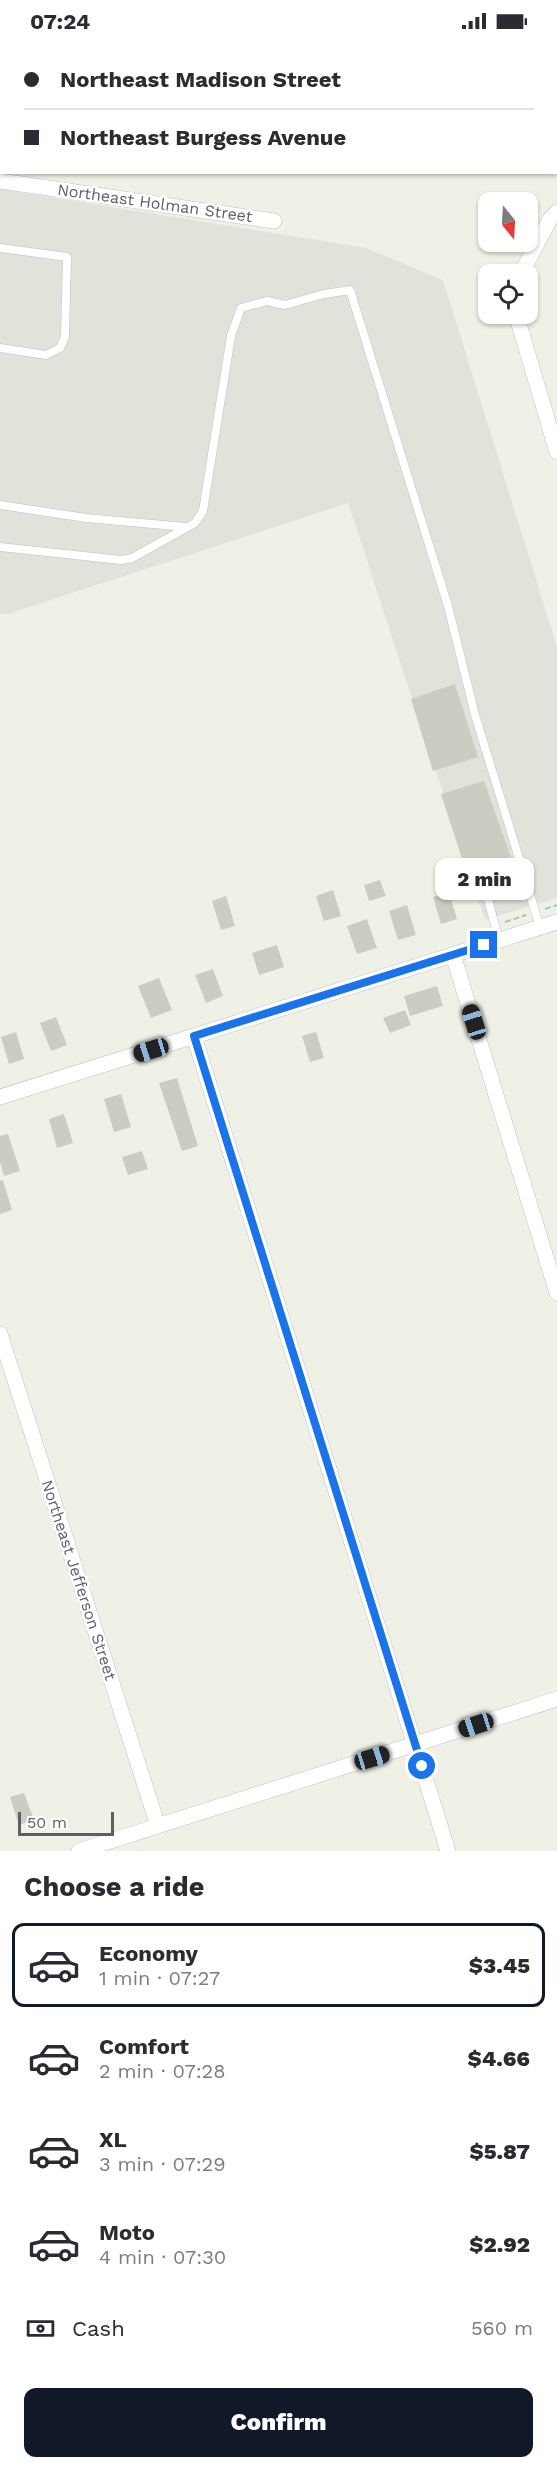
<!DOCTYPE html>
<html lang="en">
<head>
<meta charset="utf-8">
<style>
  :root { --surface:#fff; --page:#f2f2f3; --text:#2b2b33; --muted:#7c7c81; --line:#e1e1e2; --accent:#111827 }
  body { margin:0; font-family:"Work Sans",sans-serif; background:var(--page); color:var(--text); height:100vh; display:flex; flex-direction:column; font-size:22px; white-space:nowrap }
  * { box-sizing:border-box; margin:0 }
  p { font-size:20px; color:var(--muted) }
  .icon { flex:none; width:33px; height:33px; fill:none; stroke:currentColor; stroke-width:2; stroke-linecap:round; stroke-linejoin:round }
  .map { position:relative; height:1809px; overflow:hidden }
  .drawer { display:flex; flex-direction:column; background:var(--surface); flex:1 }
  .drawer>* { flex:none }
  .hud { position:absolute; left:0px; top:0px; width:558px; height:132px; box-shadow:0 2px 4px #0004; display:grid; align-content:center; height:132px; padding:0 24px; background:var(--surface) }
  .needle { width:39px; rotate:162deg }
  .tools { position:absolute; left:478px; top:150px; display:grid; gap:12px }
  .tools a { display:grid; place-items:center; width:60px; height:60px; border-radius:12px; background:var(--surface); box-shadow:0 2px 4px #0004; font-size:30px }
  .scale { position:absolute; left:18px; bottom:15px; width:96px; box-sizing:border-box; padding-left:6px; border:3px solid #5d5f67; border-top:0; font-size:16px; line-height:21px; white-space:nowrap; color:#5d5f67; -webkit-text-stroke:4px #fff; paint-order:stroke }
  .end { position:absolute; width:27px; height:27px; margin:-14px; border:8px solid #1a73e8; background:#fff; box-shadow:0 0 0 3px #fff }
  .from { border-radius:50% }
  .bubble { position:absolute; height:42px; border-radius:12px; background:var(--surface); box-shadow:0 2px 4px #0004; font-size:20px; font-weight:800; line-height:42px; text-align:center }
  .car { position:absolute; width:18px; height:36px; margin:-18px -9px; border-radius:8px; box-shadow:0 0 4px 2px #0007; background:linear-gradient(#222 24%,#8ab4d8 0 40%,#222 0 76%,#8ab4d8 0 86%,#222 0) }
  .hud b { display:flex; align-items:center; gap:21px; height:57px; font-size:22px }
  .hud b+b { border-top:2px solid var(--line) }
  .hud i { width:15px; height:15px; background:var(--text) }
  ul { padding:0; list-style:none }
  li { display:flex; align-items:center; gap:18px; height:84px; margin:0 12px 9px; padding:0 12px; border:3px solid transparent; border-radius:12px }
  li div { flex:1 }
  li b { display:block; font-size:22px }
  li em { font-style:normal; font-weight:800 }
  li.on { border-color:var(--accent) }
  li>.icon { width:54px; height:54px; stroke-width:1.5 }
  h2 { padding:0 24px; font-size:27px; line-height:72px }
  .pay { display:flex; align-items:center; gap:15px; height:66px; padding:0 24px; font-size:22px }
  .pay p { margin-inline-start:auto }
  .primary-button { display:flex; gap:12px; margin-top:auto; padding:12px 24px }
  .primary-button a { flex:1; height:69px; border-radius:12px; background:var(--accent); color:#fff; font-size:24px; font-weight:800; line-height:69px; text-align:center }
  .status { display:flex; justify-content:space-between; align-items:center; height:42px; padding:0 30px; background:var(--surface); direction:ltr }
  .status svg { height:16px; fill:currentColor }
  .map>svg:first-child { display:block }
  .industrial { fill:#e1e2da }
  .building { fill:#ccccc2 }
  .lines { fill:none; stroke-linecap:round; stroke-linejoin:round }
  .lane-casing { stroke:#bfc0c7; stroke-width:9 }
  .street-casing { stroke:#bfc0c7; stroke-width:16 }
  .path { stroke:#99cbb6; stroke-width:2; stroke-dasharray:6 3; stroke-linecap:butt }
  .lane { stroke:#fff; stroke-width:8 }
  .street { stroke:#fff; stroke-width:15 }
  .route { stroke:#1a73e8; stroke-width:8 }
  .labels { text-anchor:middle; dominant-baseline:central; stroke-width:5; stroke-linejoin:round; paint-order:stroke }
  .street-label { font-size:16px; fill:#5d5f67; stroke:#fff }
</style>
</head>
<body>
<div class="status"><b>07:24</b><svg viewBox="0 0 49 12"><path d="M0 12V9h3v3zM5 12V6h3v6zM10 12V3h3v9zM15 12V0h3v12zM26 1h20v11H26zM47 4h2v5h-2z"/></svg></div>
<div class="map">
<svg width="557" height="1809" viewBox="0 0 557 1809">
  <rect width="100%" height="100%" fill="#f0f1e6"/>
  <path class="industrial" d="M 0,147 L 366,206 L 443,238 L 557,605 L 557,856 L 485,878 L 348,461 L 8,572 L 0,571 Z"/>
  <path class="building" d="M 455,642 L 478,715 L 433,729 L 411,657 Z
    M 484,739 L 511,815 L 466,829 L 441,752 Z
    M 380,838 L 386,854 L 369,859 L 364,843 Z
    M 333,848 L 341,874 L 324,879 L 316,854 Z
    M 449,851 L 457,877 L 441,882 L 433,855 Z
    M 226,854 L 235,884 L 221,888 L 212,859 Z
    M 407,863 L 416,893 L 398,898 L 389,869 Z
    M 367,877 L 377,906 L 357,912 L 347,884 Z
    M 277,903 L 284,925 L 259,933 L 252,911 Z
    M 213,927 L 223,954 L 206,961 L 195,933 Z
    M 159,936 L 172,968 L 151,976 L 138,944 Z
    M 437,944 L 443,964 L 410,974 L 404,954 Z
    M 405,968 L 411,983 L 390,991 L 383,976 Z
    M 56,975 L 67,1003 L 51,1009 L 40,981 Z
    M 16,990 L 24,1017 L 9,1022 L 1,995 Z
    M 316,990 L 324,1016 L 310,1020 L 302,994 Z
    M 177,1036 L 198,1104 L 182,1109 L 159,1041 Z
    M 121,1052 L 131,1085 L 114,1090 L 104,1057 Z
    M 64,1072 L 73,1101 L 57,1106 L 49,1077 Z
    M 8,1092 L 20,1129 L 4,1134 L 0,1120 L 0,1094 Z
    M 142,1109 L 148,1127 L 128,1133 L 122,1115 Z
    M 3,1138 L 12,1168 L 0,1172 L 0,1139 Z
    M 24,1751 L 34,1778 L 19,1783 L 10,1755 Z"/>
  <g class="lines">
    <defs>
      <path id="lane" d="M 0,206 L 67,215 L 65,295 L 60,306 L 46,313 L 0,306
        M 0,463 L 86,476 L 186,485
        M 0,505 L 121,518 L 132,516 L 195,481 L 203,469 L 231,294 L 241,266 L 267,259 L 285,263 L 324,252 L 350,248 L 448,564 L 475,673 L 522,826
        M 499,898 L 483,839 L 522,826 L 540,885"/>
      <path id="street" d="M 0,139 L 274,179
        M 521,232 L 550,177 L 557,170
        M 516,272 L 557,410
        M 453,913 L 557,1251
        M 194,994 L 448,1809
        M 0,1055 L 557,880
        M 0,1292 L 158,1784
        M 79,1809 L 557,1657"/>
    </defs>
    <use href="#lane" class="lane-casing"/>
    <use href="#street" class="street-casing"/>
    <path class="path" d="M 545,867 L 557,863
      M 505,880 L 526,873"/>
    <use href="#lane" class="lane"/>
    <use href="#street" class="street"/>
  </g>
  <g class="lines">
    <path class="route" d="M 422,1724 L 194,994 L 484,903"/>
  </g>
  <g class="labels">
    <g class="street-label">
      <text transform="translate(155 161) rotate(8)">Northeast Holman Street</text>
      <text transform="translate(79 1538) rotate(72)">Northeast Jefferson Street</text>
    </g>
  </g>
</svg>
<div class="tools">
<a><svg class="needle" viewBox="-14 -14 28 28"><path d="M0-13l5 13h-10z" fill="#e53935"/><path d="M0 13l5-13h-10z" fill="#7c7c81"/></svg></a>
<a><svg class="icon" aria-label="locate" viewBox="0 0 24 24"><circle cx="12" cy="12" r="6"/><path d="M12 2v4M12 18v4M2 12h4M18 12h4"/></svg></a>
</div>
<div class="scale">50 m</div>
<i class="end from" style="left:422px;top:1724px"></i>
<i class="end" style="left:484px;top:903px"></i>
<div class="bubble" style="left:435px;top:816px;width:99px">2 min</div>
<i class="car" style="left:474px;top:980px;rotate:343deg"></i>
<i class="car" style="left:151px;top:1008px;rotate:253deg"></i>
<i class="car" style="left:476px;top:1683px;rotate:252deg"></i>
<i class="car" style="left:372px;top:1716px;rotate:73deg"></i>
<div class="hud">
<b><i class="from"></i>Northeast Madison Street</b>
<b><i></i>Northeast Burgess Avenue</b>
</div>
</div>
<section class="drawer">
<h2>Choose a ride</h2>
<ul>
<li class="on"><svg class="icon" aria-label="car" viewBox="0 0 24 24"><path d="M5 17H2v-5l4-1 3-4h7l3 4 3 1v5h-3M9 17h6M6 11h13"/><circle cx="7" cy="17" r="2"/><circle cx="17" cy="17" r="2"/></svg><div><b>Economy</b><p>1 min · 07:27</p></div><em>$3.45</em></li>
<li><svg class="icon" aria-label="car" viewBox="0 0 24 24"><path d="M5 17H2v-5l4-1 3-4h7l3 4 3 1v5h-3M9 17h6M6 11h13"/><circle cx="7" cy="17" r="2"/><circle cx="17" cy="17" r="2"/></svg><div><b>Comfort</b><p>2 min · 07:28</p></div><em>$4.66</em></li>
<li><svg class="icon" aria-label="car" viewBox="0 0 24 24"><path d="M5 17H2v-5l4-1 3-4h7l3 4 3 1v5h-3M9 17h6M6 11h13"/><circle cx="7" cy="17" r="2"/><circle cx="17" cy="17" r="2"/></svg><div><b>XL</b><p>3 min · 07:29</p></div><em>$5.87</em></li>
<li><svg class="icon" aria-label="car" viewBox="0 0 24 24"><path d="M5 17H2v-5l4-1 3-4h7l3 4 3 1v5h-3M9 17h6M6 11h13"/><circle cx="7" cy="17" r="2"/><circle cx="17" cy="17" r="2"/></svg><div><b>Moto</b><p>4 min · 07:30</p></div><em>$2.92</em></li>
</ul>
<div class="pay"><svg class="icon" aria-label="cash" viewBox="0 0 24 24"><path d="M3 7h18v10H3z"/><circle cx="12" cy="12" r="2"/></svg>Cash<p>560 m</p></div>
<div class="primary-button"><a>Confirm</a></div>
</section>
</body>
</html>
